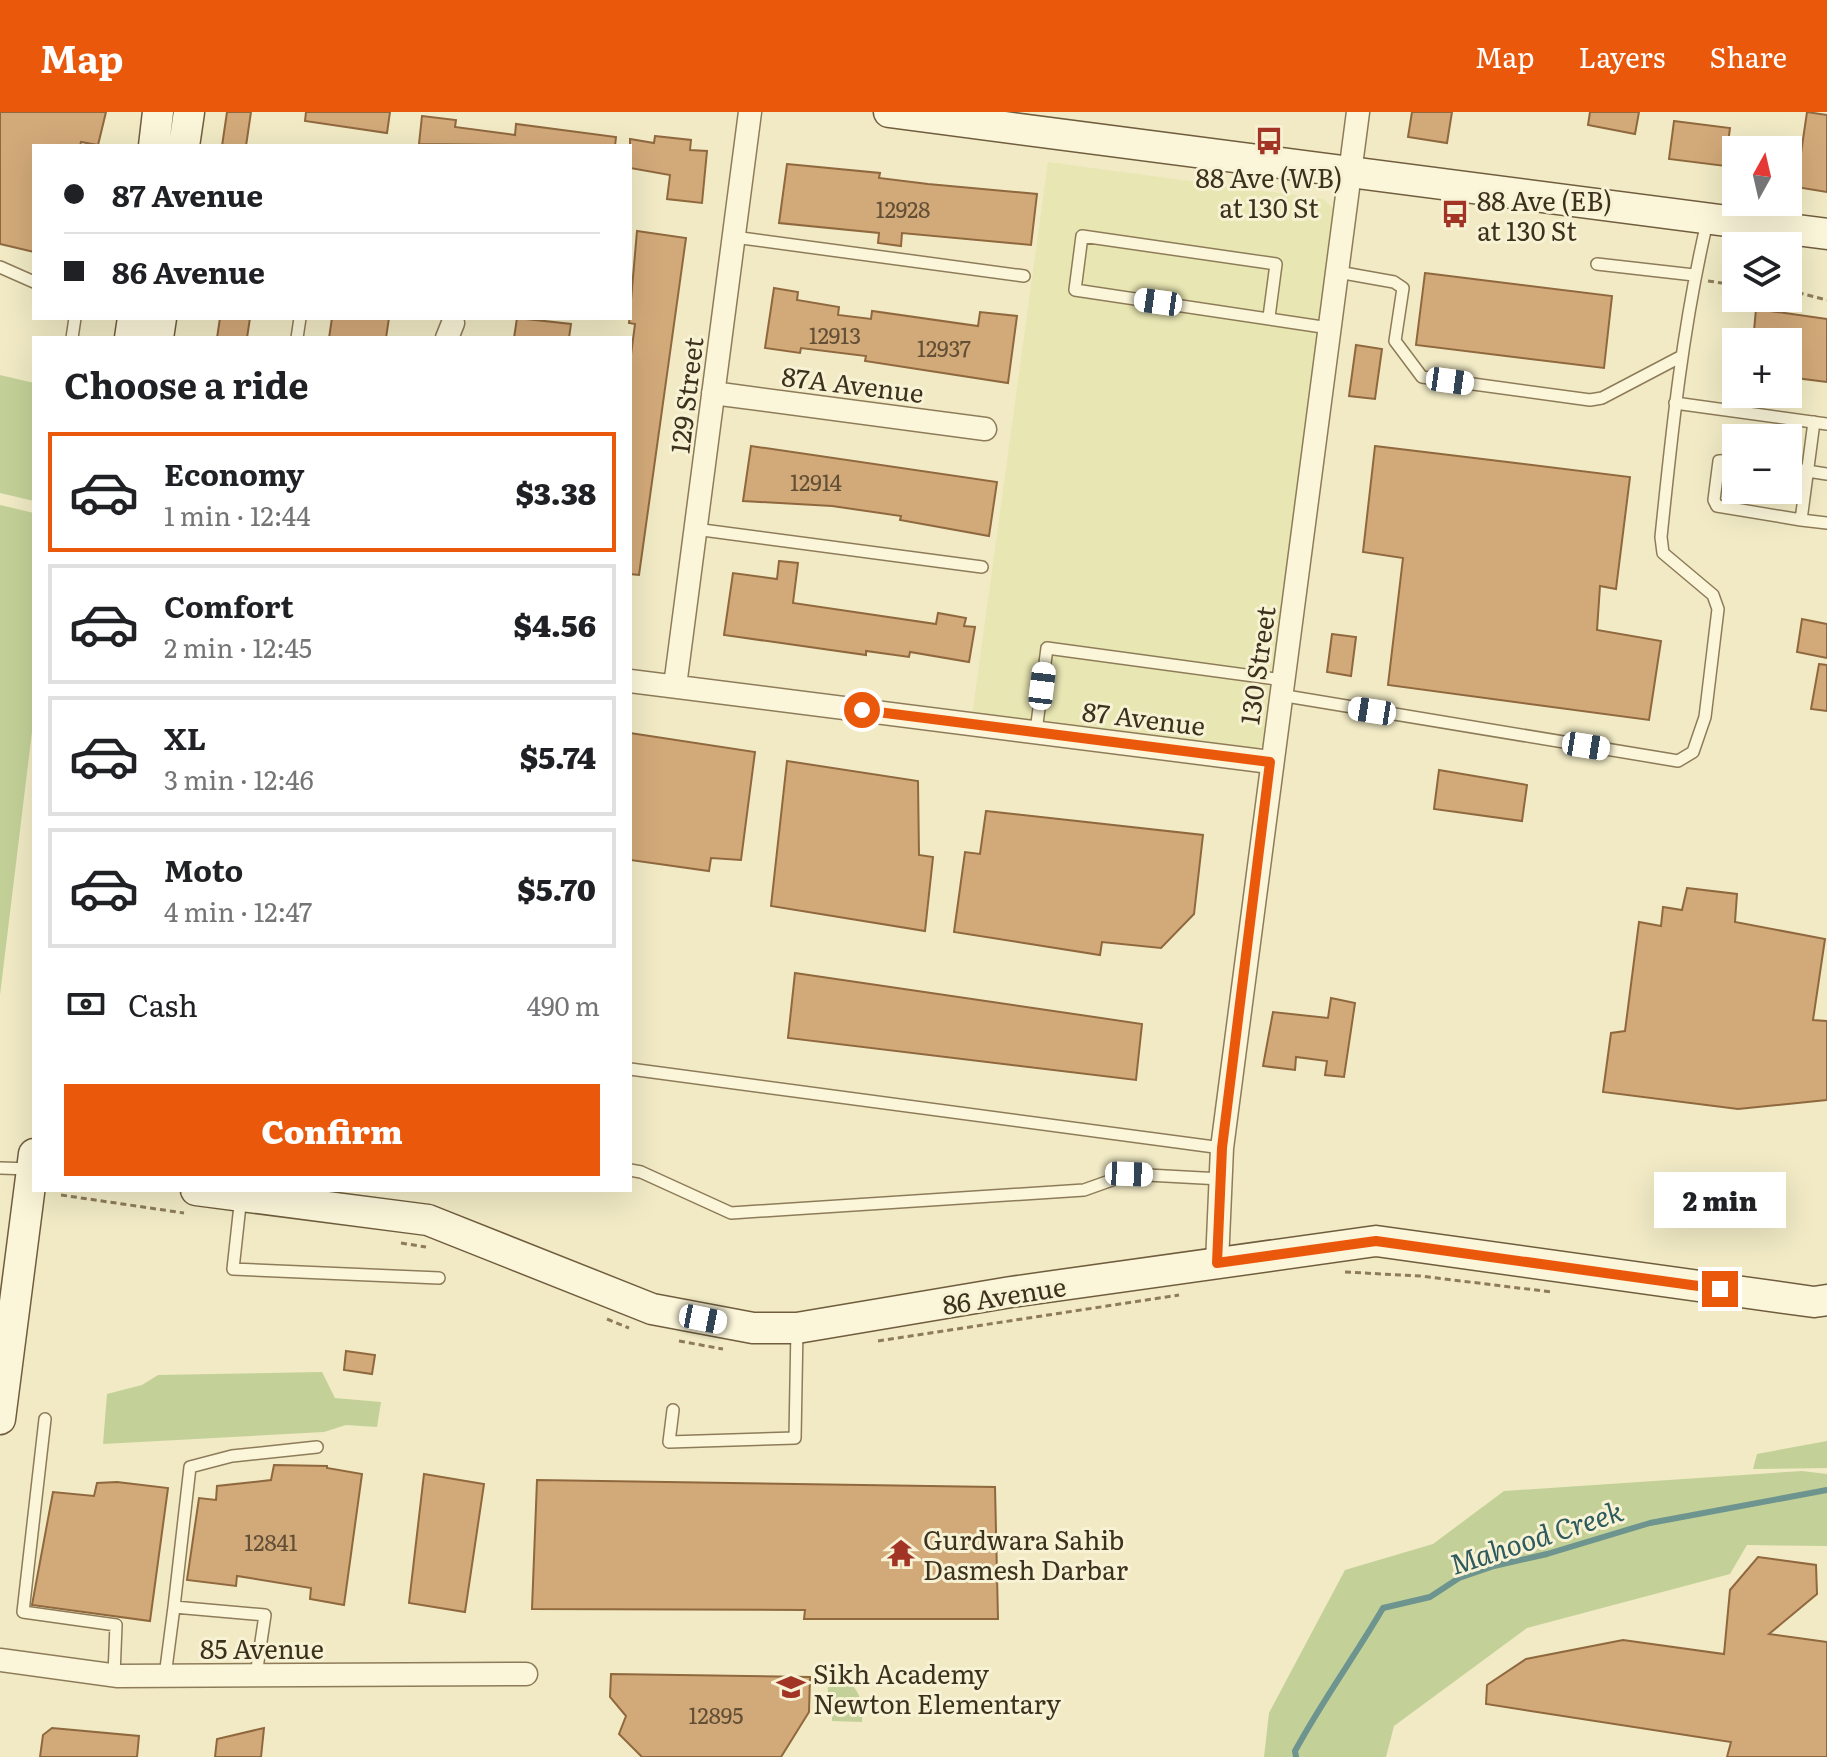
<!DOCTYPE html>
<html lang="en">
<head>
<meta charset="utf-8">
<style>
  :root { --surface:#fff; --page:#f2f2f2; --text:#202124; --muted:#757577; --line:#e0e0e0; --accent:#ea580c }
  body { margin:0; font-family:Literata,serif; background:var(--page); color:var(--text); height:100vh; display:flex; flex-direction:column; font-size:30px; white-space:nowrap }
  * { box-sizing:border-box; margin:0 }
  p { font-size:26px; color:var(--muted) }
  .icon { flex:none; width:44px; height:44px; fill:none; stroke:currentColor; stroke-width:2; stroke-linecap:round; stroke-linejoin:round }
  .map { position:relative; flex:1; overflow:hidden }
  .panel { position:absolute; left:32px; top:224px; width:600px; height:856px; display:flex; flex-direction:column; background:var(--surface); border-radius:0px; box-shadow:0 8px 32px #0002 }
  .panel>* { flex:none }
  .hud { position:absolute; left:32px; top:32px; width:600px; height:176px; border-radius:0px; box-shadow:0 8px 32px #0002; display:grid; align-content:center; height:176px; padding:0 32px; background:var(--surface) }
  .needle { width:52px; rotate:8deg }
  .controls { position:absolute; left:1722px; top:24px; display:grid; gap:16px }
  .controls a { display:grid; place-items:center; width:80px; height:80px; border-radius:0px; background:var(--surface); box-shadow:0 8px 32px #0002; font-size:40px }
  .end { position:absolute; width:36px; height:36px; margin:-18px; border:10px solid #ea580c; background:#fff; box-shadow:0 0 0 4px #fff }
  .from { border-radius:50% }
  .bubble { position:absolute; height:56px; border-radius:0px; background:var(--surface); box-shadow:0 8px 32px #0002; font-size:26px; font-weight:800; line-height:56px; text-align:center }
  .car { position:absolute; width:24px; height:48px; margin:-24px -12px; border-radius:10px; box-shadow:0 0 6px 2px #0007; background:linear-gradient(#fff 24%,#345 0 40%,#fff 0 76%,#345 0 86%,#fff 0) }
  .hud b { display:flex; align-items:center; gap:28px; height:76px; font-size:30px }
  .hud b+b { border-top:2px solid var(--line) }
  .hud i { width:20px; height:20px; background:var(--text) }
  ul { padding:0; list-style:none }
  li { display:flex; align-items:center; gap:24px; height:120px; margin:0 16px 12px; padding:0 16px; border:4px solid var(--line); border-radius:0px }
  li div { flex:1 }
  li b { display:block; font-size:30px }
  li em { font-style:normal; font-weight:800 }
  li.selected { border-color:var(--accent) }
  li>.icon { width:72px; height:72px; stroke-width:1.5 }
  h2 { padding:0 32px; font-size:36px; line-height:96px }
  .pay { display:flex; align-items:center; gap:20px; height:88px; padding:0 32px; font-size:30px }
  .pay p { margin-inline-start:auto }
  .primary-button { display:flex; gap:16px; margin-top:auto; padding:16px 32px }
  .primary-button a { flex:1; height:92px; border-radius:0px; background:var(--accent); color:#fff; font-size:32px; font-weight:800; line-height:92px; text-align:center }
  header { display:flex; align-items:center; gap:48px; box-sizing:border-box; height:112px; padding:0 40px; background:var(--accent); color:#fff }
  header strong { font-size:38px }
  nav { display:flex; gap:44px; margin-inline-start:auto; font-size:28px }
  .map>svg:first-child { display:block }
  .farmland { fill:#e8e6b2 }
  .green { fill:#c3d198 }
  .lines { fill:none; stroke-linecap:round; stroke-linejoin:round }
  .stream { stroke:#6d948f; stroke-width:6 }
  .building { fill:#d2a979; stroke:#8f683e; stroke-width:2 }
  .lane-casing { stroke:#8e7c59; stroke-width:14 }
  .street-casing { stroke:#8e7c59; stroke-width:25 }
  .secondary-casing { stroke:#705d3d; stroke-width:33 }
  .path { stroke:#8e7c59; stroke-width:3; stroke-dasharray:6 4; stroke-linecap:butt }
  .lane { stroke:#fbf5d9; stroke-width:11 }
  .street { stroke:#fbf5d9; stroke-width:22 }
  .secondary { stroke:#fbf5d9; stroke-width:30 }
  .route { stroke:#ea580c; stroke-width:10 }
  .labels { text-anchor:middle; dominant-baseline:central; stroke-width:6; stroke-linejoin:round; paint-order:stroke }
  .number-label { font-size:22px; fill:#624f35 }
  .poi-label { font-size:26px; fill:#3d311e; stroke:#f8f2d5; text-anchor:start }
  .street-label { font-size:26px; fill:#3d311e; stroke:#f8f2d5 }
  .water-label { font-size:28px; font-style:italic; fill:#2d5b5e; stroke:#f8f2d5 }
</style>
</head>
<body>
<header>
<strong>Map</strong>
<nav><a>Map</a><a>Layers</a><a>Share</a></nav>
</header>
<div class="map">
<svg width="1827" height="1645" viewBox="0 0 1827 1645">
  <rect width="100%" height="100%" fill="#f1eac5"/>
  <path class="farmland" d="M 1048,50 L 1323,87 L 1339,102 L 1267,630 L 1253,640 L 972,605 Z"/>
  <path class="green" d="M 0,263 L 34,271 L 34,389 L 0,381 Z
    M 0,393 L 34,401 L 34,603 L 0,883 Z
    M 322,1260 L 335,1286 L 381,1290 L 377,1315 L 346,1313 L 324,1320 L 103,1332 L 107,1282 L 142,1273 L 158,1263 Z
    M 1827,1329 L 1827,1356 L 1753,1357 L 1757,1342 Z
    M 1802,1359 L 1827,1362 L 1827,1434 L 1747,1433 L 1730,1462 L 1527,1516 L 1394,1614 L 1386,1645 L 1264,1645 L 1269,1601 L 1345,1458 L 1433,1432 L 1504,1379 Z
    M 834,1568 L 847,1568 C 861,1580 863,1592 862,1610 L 832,1609 L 832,1603 L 827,1603 L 828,1574 Z"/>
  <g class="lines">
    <path class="stream" d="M 1296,1645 L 1295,1639 C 1322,1589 1355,1544 1383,1496 L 1430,1485 L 1459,1466 L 1494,1454 L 1547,1442 L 1650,1411 L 1827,1378"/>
  </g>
  <path class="building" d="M 0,0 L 106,0 L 98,33 L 81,30 L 80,34 L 34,34 L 34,140 L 0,132 Z
    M 227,0 L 251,0 L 246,34 L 222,34 Z
    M 306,0 L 390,0 L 387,21 L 305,9 Z
    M 1412,0 L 1452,0 L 1447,31 L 1408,25 Z
    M 1590,0 L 1639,0 L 1635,22 L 1588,13 Z
    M 1807,0 L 1827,3 L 1827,80 L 1796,75 Z
    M 422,4 L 456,8 L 455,15 L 515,23 L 516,12 L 616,25 L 615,34 L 419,32 Z
    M 1674,9 L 1730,16 L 1725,54 L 1669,47 Z
    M 655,24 L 691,28 L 690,38 L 707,39 L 702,91 L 667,87 L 670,63 L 630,56 L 630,27 L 654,31 Z
    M 787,52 L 880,61 L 879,66 L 928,72 L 1037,82 L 1031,133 L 902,121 L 901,134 L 878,131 L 879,121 L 779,111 Z
    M 637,119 L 686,126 L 639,463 L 630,462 L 630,250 L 635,212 L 629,211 Z
    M 1425,161 L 1612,184 L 1604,256 L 1416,233 Z
    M 774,176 L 798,180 L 797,188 L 839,195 L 838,203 L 871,207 L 872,199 L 978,214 L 980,200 L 1017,204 L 1008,271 L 865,249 L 866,244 L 801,236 L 800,241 L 765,236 Z
    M 1756,197 L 1827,207 L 1827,270 L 1788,265 L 1788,230 L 1753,230 Z
    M 220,206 L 250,206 L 247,226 L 217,226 Z
    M 332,206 L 389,206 L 386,226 L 329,226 Z
    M 517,206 L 571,212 L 569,226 L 514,226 Z
    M 1356,233 L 1382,237 L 1375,287 L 1349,284 Z
    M 751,334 L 997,370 L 989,424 L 900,408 L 901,404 L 832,394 L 743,389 Z
    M 1375,334 L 1630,365 L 1616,477 L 1600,474 L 1597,518 L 1661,529 L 1649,608 L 1388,573 L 1403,446 L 1363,440 Z
    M 779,449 L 798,451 L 793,491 L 936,512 L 938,501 L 966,506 L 964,514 L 975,515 L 969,550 L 910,540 L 909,545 L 866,539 L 866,543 L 724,523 L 733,461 L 777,467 Z
    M 1802,507 L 1827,512 L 1827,546 L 1797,540 Z
    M 1332,522 L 1356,525 L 1351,564 L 1327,560 Z
    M 1819,552 L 1827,553 L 1827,599 L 1811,597 Z
    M 630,621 L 755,640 L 741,748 L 711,746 L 709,759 L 630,748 Z
    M 787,649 L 918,669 L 919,743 L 933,745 L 925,819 L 771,794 Z
    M 1439,658 L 1527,673 L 1522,709 L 1434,697 Z
    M 986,699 L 1203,723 L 1194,802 L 1161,836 L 1102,830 L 1100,843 L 954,820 L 965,740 L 980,742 Z
    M 1687,776 L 1737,782 L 1735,810 L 1825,827 L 1813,908 L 1827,909 L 1827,988 L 1738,997 L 1603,980 L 1611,921 L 1625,919 L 1639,810 L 1661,814 L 1663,795 L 1682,798 Z
    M 795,861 L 1142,912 L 1136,968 L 788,926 Z
    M 1331,886 L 1355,891 L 1344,965 L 1325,963 L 1327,949 L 1296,945 L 1295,958 L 1263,954 L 1273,900 L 1328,906 Z
    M 346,1239 L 375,1243 L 372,1262 L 344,1258 Z
    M 274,1353 L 327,1354 L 327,1356 L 362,1362 L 344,1493 L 310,1487 L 311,1476 L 237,1464 L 236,1474 L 187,1468 L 199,1386 L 216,1388 L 217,1374 L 271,1368 Z
    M 424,1362 L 484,1372 L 465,1500 L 409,1491 Z
    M 537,1368 L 995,1375 L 998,1507 L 804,1507 L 805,1498 L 532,1497 Z
    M 117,1370 L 168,1376 L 150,1509 L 32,1493 L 53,1380 L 94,1384 L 97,1371 Z
    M 1758,1445 L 1816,1453 L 1817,1482 L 1769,1522 L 1827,1530 L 1827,1645 L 1727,1645 L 1731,1630 L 1486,1592 L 1487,1573 L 1526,1547 L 1623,1528 L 1724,1542 L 1730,1478 Z
    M 611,1562 L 810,1565 L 809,1600 L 781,1645 L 642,1645 L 619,1622 L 626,1604 L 610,1585 Z
    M 52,1616 L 139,1624 L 137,1645 L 40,1645 L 43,1623 Z
    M 264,1616 L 261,1645 L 215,1645 L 217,1627 Z"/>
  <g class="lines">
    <defs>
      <path id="lane" d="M 734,125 L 1024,164
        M 1597,152 L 1694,163
        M 0,155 L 34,170
        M 1338,160 L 1394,170 L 1403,176 L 1395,229 L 1422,265 L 1590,288 L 1602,286 L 1682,244
        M 1269,205 L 1276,152 L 1082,124 L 1075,178 L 1329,216
        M 72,226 L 75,206
        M 297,226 L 300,206
        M 1675,291 L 1827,312
        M 1736,348 L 1719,349 L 1714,388 L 1717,394 L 1801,408 L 1814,310
        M 1788,356 L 1827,362
        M 1801,408 L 1827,411
        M 695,417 L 982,455
        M 1280,583 L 1678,649 L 1693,640 L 1705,605 L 1718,497 L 1713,483 L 1663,441 L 1661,425 C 1672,318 1683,211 1708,106
        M 1036,619 L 1047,536 L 1283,568
        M 630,957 L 1222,1036
        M 0,1056 L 31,1057
        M 630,1058 L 641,1060 L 731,1101 L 1084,1078 L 1129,1062 L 1221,1067
        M 241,1084 L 233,1157 L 439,1166
        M 673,1298 L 669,1330 L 795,1326 L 797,1216
        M 45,1307 L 23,1500 L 116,1513 L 114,1563
        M 174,1495 L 190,1355 L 232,1344 L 317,1335
        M 165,1564 L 174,1495 L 265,1503 L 256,1563"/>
      <path id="street" d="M 447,226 L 453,211
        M 713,281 L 985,317
        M 630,569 L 1270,650
        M 675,574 L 750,0
        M 1217,1151 L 1222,1036 L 1358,0
        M 0,1548 L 118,1564 L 526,1562"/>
      <path id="secondary" d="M 889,0 L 1827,122
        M 154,34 L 158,0
        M 184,34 L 189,0
        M 130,226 L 133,206
        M 158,226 L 161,206
        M 196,1078 L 428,1108 L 652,1197 L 753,1216 L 797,1216 L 1011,1180 L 1376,1129 L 1814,1190 L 1827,1188
        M 0,1307 L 34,1042"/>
    </defs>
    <use href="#lane" class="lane-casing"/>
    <use href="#street" class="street-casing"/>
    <use href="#secondary" class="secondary-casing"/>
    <path class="path" d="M 1708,169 L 1736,173
      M 1788,178 L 1827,188
      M 61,1083 L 184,1101
      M 401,1131 L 426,1135
      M 1345,1160 L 1420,1164 L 1552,1180
      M 607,1207 L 629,1216
      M 679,1229 L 723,1237
      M 878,1229 L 1179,1183"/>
    <use href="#lane" class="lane"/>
    <use href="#street" class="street"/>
    <use href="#secondary" class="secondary"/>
  </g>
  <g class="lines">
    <path class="route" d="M 862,598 L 1270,650 L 1222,1036 L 1217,1151 L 1376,1129 L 1720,1177"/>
  </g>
  <defs>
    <symbol id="bus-bare" viewBox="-9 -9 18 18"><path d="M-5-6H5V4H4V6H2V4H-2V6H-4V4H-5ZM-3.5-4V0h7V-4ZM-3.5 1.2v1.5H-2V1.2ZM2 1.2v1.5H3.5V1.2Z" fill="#a13425" stroke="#f8f2d5" stroke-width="2.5" paint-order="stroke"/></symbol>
    <symbol id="temple-bare" viewBox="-9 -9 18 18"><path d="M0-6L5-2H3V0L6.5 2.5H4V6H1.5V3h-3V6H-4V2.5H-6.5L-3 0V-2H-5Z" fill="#a13425" stroke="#f8f2d5" stroke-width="2.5" paint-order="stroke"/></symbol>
    <symbol id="school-bare" viewBox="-9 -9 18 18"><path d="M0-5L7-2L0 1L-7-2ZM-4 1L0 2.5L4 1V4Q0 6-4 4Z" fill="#a13425" stroke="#f8f2d5" stroke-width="2.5" paint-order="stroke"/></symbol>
  </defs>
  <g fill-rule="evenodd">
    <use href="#bus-bare" x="1249" y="9" width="40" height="40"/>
    <use href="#bus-bare" x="1435" y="82" width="40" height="40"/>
    <use href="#temple-bare" x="881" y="1421" width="40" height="40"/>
    <use href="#school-bare" x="771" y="1555" width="40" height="40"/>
  </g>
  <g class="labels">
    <g class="number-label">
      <text x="903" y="96">12928</text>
      <text x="835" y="222">12913</text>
      <text x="944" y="235">12937</text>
      <text x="816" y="369">12914</text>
      <text x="271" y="1429">12841</text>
      <text x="716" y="1602">12895</text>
    </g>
    <g class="poi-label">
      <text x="1269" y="64" text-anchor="middle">88 Ave (WB)<tspan x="1269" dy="30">at 130 St</tspan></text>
      <text x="1477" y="87">88 Ave (EB)<tspan x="1477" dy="30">at 130 St</tspan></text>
      <text x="923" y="1426">Gurdwara Sahib<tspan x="923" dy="30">Dasmesh Darbar</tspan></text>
      <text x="813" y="1560">Sikh Academy<tspan x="813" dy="30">Newton Elementary</tspan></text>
    </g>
    <g class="street-label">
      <text transform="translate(853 271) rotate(7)">87A Avenue</text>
      <text transform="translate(685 283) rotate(-83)">129 Street</text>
      <text transform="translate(1256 553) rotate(-82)">130 Street</text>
      <text transform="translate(1144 605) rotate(7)">87 Avenue</text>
      <text transform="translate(1004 1182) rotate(-9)">86 Avenue</text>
      <text x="262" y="1535">85 Avenue</text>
    </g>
    <g class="water-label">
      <text transform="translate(1536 1424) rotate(-18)">Mahood Creek</text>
    </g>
  </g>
</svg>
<div class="controls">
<a><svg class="needle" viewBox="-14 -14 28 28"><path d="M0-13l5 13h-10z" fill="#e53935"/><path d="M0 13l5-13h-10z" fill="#757577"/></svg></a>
<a><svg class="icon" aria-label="layers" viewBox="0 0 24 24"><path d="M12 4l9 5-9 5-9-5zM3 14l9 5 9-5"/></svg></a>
<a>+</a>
<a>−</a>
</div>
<i class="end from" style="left:862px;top:598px"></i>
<i class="end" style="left:1720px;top:1177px"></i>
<div class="bubble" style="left:1654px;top:1060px;width:132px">2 min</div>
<i class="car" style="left:1158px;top:190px;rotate:278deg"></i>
<i class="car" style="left:1450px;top:269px;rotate:98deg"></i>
<i class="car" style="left:1042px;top:574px;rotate:7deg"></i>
<i class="car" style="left:1372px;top:599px;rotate:279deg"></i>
<i class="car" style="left:1586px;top:634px;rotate:99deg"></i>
<i class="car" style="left:1129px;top:1062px;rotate:92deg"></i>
<i class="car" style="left:703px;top:1207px;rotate:101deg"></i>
<div class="hud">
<b><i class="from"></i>87 Avenue</b>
<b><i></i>86 Avenue</b>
</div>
<section class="panel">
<h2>Choose a ride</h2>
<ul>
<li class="selected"><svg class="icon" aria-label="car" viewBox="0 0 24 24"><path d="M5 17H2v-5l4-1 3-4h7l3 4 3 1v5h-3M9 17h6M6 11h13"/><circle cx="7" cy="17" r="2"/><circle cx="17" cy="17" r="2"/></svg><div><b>Economy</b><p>1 min · 12:44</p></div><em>$3.38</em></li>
<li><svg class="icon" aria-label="car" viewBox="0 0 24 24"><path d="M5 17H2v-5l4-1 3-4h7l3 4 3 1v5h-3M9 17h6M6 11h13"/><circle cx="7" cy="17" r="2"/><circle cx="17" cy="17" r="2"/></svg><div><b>Comfort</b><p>2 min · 12:45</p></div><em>$4.56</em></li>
<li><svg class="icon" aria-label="car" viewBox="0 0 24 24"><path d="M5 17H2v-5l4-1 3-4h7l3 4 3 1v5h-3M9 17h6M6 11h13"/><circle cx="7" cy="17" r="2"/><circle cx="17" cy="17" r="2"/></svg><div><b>XL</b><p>3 min · 12:46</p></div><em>$5.74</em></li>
<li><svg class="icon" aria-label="car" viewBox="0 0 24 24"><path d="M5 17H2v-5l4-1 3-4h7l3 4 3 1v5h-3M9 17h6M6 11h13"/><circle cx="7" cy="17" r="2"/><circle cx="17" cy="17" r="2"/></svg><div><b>Moto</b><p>4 min · 12:47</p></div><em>$5.70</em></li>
</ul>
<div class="pay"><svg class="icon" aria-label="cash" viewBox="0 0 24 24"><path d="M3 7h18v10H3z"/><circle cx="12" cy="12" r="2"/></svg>Cash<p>490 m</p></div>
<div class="primary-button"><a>Confirm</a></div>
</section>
</div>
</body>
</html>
